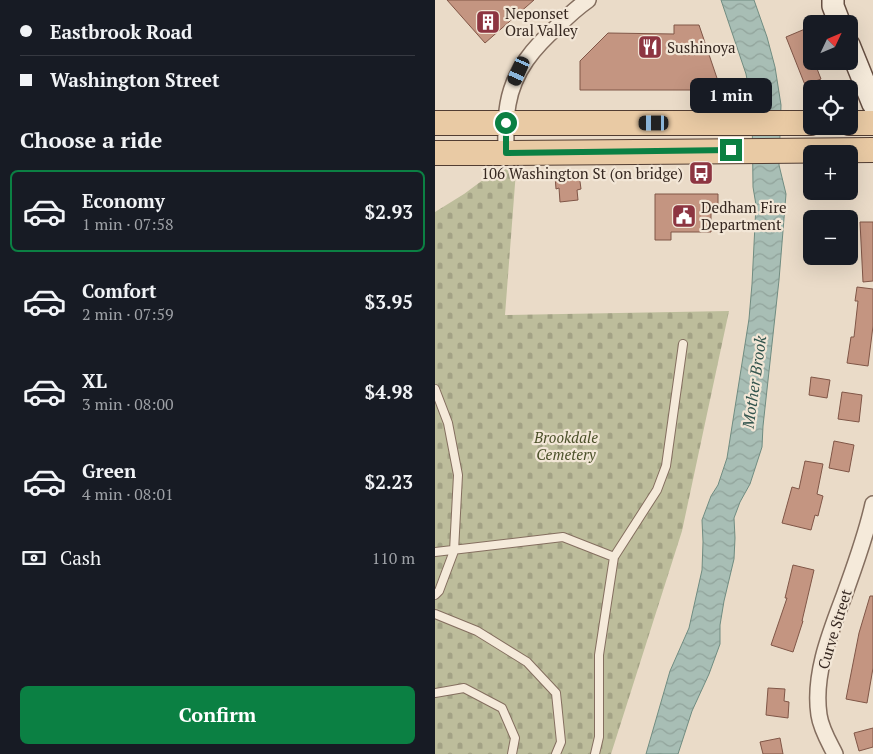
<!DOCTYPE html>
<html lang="en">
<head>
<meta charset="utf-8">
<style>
  :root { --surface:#171b24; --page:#242831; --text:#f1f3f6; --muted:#9ea1a6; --line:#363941; --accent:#0b8043 }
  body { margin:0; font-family:"PT Serif",serif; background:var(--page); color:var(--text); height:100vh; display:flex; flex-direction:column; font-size:19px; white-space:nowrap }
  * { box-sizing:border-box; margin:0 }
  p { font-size:16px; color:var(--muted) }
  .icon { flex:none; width:28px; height:28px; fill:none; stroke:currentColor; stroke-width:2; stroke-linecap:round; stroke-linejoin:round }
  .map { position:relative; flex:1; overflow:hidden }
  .drawer { display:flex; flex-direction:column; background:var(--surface); width:435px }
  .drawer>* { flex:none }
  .guide { display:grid; align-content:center; height:110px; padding:0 20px; background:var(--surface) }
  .needle { width:32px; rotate:46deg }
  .fabs { position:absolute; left:368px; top:15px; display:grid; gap:10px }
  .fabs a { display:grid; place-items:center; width:55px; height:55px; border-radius:8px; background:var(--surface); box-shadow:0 5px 20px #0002; font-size:25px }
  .end { position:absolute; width:22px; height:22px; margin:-11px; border:6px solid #0b8043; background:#fff; box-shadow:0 0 0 2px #fff }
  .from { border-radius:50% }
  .bubble { position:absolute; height:35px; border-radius:8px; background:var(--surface); box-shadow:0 5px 20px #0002; font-size:16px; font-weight:700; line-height:35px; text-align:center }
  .car { position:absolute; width:15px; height:30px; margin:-15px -8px; border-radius:6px; box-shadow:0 0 4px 1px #0007; background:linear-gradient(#222 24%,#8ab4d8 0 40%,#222 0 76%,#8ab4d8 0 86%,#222 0) }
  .guide b { display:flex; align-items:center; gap:18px; height:48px; font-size:19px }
  .guide b+b { border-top:1px solid var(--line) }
  .guide i { width:12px; height:12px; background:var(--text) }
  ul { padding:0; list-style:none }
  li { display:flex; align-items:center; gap:15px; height:82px; margin:0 10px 8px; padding:0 10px; border:2px solid transparent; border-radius:8px }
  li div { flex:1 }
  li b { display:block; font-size:19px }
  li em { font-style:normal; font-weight:700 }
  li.selected { border-color:var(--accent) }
  li>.icon { width:45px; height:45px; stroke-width:1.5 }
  h2 { padding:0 20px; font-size:22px; line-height:60px }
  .pay { display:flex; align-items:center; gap:12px; height:55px; padding:0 20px; font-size:19px }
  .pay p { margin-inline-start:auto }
  .cta { display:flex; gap:10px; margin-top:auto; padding:10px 20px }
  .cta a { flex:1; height:58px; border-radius:8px; background:var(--accent); color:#fff; font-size:20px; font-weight:700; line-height:58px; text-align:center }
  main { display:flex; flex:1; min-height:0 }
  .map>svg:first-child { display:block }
  .cemetery { fill:url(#cemetery-stones) }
  .water { fill:url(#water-waves); stroke:#708c81 }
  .building { fill:#c49581; stroke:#805647 }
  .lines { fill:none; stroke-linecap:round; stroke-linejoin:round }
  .lane-casing { stroke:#846e5f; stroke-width:10 }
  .street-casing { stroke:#846e5f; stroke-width:18 }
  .secondary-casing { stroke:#664f42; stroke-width:24 }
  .primary-casing { stroke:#523d32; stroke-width:26 }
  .lane { stroke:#f5eada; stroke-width:8 }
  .street { stroke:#f5eada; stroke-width:15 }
  .secondary { stroke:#f5eada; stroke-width:21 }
  .primary { stroke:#e9caa4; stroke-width:24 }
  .route { stroke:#0b8043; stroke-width:6 }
  .labels { text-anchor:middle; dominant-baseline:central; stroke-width:4.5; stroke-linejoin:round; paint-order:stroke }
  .poi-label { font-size:15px; fill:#362821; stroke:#f2e6d6; text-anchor:start }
  .park-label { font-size:15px; font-style:italic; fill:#4b5029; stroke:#f2e6d6 }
  .street-label { font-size:15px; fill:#362821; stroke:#f2e6d6 }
  .water-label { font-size:16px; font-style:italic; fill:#32544d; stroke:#f2e6d6 }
</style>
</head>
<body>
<main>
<section class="drawer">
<div class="guide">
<b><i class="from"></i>Eastbrook Road</b>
<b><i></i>Washington Street</b>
</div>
<h2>Choose a ride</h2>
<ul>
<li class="selected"><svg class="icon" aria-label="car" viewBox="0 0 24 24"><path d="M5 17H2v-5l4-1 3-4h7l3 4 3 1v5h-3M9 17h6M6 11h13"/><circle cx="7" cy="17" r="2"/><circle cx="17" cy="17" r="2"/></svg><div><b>Economy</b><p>1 min · 07:58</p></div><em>$2.93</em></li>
<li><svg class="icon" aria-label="car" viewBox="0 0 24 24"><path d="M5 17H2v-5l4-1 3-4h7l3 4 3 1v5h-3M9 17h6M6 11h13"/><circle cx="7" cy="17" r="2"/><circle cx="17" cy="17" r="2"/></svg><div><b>Comfort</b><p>2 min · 07:59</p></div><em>$3.95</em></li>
<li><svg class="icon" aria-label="car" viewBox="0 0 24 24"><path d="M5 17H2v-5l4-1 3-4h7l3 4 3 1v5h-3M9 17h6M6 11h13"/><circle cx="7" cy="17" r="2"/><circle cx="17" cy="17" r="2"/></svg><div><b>XL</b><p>3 min · 08:00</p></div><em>$4.98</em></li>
<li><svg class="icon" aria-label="car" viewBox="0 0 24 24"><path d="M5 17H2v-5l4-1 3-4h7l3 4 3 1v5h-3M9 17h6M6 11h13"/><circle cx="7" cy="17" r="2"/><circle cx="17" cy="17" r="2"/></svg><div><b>Green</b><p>4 min · 08:01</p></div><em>$2.23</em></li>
</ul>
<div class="pay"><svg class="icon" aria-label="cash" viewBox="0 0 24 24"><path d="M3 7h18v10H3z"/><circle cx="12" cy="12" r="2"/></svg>Cash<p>110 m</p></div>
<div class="cta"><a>Confirm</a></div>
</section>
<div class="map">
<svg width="438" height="754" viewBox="0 0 438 754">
  <defs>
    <pattern id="cemetery-stones" width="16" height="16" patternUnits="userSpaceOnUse" patternTransform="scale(1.25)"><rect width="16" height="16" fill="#bdbd9b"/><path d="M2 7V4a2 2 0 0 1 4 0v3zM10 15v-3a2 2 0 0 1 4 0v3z" fill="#a3a285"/></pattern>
    <pattern id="water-waves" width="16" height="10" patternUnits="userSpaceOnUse" patternTransform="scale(1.25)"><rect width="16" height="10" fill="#a8beb5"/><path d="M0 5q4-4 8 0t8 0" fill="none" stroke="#91a39b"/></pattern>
  </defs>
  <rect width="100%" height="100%" fill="#eadbc8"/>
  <path class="cemetery" d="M 69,169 L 81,171 L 70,315 L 294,311 L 247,531 L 176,754 L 0,754 L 0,212 L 29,194 L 60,171 Z"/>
  <path class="water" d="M 286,0 L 319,0 L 332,37 L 340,67 L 346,105 L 344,165 L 351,194 L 344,280 L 328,426 L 327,447 L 315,484 L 305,502 L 299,518 L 300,538 L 299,559 L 289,601 L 285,625 L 285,644 L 274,674 L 257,711 L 243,754 L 211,754 L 235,671 L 254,628 L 267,570 L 268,542 L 267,520 L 276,496 L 283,485 L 292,458 L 314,319 L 317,284 L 321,205 L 318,187 L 317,106 L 311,74 Z"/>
  <path class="building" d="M 12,0 L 99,0 L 50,43 Z
    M 239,25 L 264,25 L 286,90 L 145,90 L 145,61 L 173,33 L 239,34 Z
    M 370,29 L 374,38 L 376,37 L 376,61 L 379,61 L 386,79 L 370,85 L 351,37 Z
    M 144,174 L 146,189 L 142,190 L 143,200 L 125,202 L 124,188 L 121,189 L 120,176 Z
    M 220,194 L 283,194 L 283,208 L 276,208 L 276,232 L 236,232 L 236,240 L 220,240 Z
    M 425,222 L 438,222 L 438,281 L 428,282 Z
    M 422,287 L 438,289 L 438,326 L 433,366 L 412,363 L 416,337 L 419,337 L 423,301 L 420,301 Z
    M 376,377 L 395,380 L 392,398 L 374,395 Z
    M 407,392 L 427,395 L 424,422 L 403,419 Z
    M 399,441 L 419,445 L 414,472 L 394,468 Z
    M 370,461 L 388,464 L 382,494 L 388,496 L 383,516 L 380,515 L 376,530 L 347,523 L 357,487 L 364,489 Z
    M 358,565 L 379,570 L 367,621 L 368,621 L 358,652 L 336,645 L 352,598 L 350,598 Z
    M 435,596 L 438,596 L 438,668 L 432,703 L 411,699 L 424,633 Z
    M 333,688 L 350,689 L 349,701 L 354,702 L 353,718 L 331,715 Z
    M 438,728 L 438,747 L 424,751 L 419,733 Z
    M 345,738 L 348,754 L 328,754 L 325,742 Z"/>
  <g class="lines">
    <defs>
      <path id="lane" d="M 0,389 L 13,423 L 23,475 L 19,551 L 4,591 L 0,595
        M 0,552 L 128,537 L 179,557 L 222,490 L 231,466 L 248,344
        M 0,614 L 42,631 L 92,662 L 121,693 L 126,742 L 121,754
        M 0,693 L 29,688 L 67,708 L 80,738 L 77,754
        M 160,754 L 164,737 L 164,655 L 179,557"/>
      <path id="street" d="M 71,153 C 71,137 70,120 73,104 C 79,70 99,47 124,25 C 133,16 143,7 153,0
        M 400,754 C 394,742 386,729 384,715 C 378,675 395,633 409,596 C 420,565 431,536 438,504"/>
      <path id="secondary" d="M 398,0 L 398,6 L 405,24
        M 414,45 L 438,104"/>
      <path id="primary" d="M 0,123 L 376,123
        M 414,123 L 438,123
        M 0,153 L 71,153 L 438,150"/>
    </defs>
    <use href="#lane" class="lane-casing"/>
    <use href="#street" class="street-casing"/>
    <use href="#secondary" class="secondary-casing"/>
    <use href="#primary" class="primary-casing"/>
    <use href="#lane" class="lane"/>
    <use href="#street" class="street"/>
    <use href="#secondary" class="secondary"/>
    <use href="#primary" class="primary"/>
  </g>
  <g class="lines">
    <path class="route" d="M 71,123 L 71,153 L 296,150"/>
  </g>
  <defs>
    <symbol id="building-square" viewBox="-11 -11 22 22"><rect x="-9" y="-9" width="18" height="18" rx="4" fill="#8d3541" stroke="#f2e6d6"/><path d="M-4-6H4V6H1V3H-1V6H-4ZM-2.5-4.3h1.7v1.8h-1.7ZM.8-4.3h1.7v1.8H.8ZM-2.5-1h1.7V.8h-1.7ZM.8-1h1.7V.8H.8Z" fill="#fff"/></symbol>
    <symbol id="restaurant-square" viewBox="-11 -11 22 22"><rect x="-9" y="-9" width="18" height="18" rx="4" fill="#8d3541" stroke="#f2e6d6"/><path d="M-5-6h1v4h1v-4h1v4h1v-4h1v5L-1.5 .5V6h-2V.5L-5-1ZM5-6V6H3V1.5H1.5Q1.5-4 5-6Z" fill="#fff"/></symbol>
    <symbol id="bus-square" viewBox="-11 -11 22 22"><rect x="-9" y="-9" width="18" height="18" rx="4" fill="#8d3541" stroke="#f2e6d6"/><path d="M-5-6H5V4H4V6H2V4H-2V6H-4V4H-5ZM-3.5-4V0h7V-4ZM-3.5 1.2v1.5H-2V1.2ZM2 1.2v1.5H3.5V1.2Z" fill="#fff"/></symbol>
    <symbol id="civic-square" viewBox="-11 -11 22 22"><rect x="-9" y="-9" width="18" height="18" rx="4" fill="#8d3541" stroke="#f2e6d6"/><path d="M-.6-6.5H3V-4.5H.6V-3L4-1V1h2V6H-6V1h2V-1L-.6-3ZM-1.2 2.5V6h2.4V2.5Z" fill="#fff"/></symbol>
  </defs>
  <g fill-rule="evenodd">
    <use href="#building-square" x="39" y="8" width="28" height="28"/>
    <use href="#restaurant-square" x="201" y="33" width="28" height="28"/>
    <use href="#bus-square" x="252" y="159" width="28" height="28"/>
    <use href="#civic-square" x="235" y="202" width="28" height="28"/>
  </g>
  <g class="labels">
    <g class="poi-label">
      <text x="70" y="13">Neponset<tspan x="70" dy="17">Oral Valley</tspan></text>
      <text x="232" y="47">Sushinoya</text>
      <text x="248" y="173" text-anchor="end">106 Washington St (on bridge)</text>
      <text x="266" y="207">Dedham Fire<tspan x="266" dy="17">Department</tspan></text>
    </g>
    <g class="park-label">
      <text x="131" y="437">Brookdale<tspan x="131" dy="17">Cemetery</tspan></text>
    </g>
    <g class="street-label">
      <text transform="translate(399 629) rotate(-73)">Curve Street</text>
    </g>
    <g class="water-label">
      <text transform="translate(319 382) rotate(-82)">Mother Brook</text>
    </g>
  </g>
</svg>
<div class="fabs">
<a><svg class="needle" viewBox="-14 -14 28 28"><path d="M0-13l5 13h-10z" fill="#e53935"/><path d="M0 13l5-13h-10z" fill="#9ea1a6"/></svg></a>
<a><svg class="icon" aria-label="locate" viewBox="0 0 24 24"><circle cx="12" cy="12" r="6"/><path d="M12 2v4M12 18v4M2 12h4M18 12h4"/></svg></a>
<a>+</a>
<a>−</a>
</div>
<i class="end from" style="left:71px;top:123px"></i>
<i class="end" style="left:296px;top:150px"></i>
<div class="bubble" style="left:255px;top:78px;width:82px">1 min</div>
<i class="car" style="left:84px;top:71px;rotate:204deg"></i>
<i class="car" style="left:219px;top:123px;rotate:270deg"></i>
</div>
</main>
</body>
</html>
